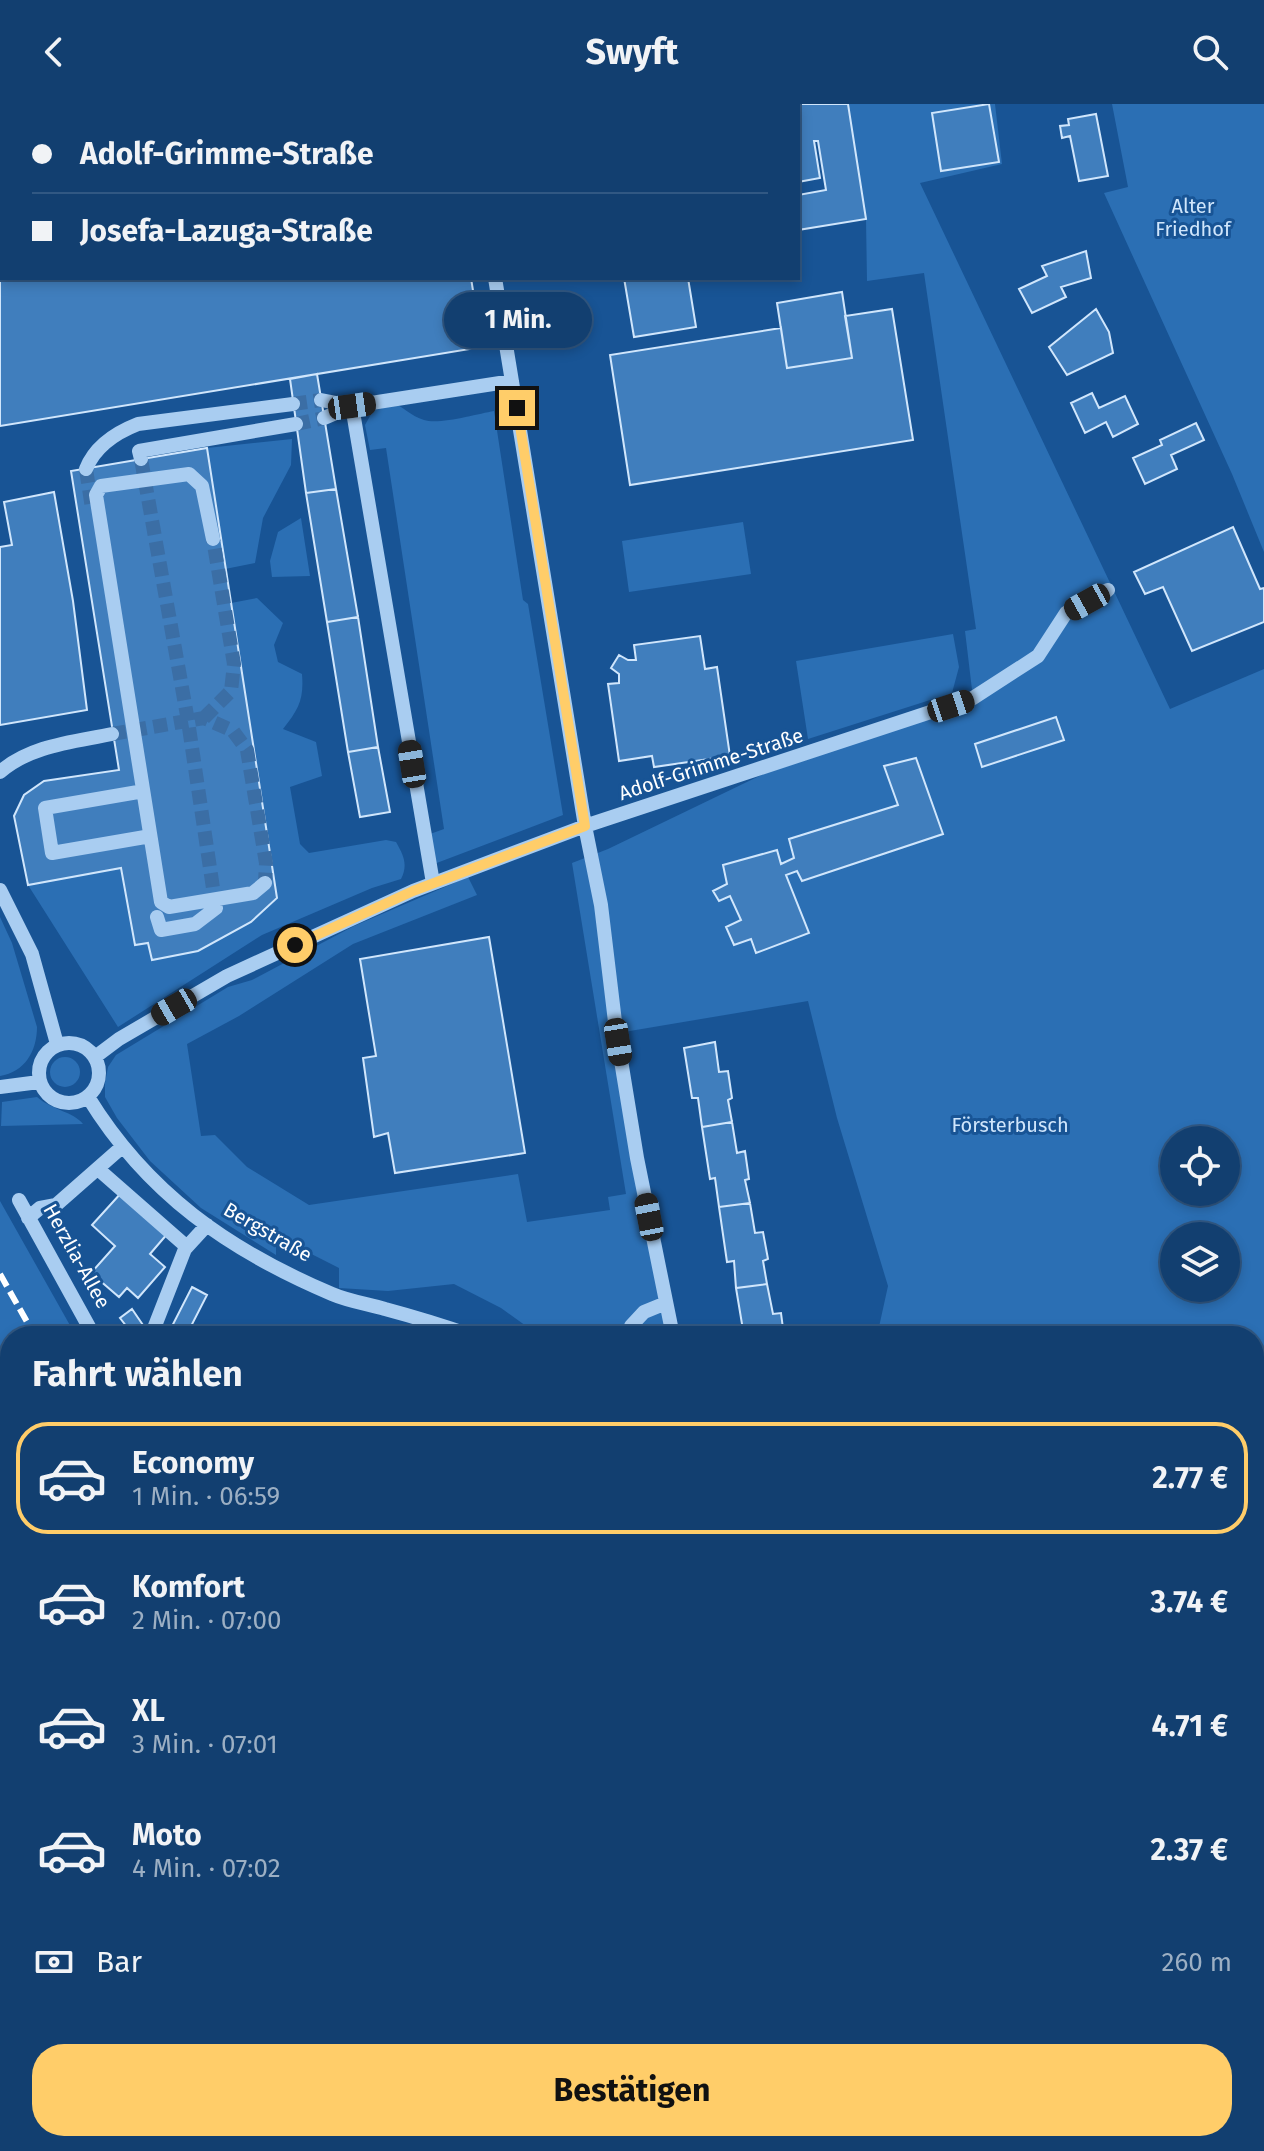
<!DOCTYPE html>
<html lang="de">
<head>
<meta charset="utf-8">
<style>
  :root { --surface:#123f70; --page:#1b4675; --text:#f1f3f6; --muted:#9cafc3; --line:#315883; --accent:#ffcd69 }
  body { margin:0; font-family:"Fira Sans",sans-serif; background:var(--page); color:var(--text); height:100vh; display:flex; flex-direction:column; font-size:30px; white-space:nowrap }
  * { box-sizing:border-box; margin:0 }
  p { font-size:26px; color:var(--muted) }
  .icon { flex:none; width:44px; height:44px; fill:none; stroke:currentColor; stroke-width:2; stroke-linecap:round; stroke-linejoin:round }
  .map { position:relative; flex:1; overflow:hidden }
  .details { position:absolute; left:0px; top:1222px; width:1264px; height:826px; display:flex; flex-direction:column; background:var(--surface); border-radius:32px 32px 0 0; box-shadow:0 4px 12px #0003,0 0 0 2px var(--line) }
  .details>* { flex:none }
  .top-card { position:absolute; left:0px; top:0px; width:800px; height:176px; box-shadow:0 4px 12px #0003,0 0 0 2px var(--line); display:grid; align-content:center; height:176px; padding:0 32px; background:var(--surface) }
  .controls { position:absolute; left:1160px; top:1022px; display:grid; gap:16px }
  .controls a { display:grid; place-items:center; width:80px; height:80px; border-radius:50%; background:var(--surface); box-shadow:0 4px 12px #0003,0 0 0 2px var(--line); font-size:40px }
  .end { position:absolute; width:36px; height:36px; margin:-18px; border:10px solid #ffcd69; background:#111; box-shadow:0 0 0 4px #111 }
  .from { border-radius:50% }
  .bubble { position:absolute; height:56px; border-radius:28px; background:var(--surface); box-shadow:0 4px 12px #0003,0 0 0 2px var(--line); font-size:26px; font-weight:700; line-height:56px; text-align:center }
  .car { position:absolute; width:24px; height:48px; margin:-24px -12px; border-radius:10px; box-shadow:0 0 6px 2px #0007; background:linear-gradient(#222 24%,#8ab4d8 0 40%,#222 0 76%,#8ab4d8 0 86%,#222 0) }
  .top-card b { display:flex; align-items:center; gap:28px; height:76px; font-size:30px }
  .top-card b+b { border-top:2px solid var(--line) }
  .top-card i { width:20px; height:20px; background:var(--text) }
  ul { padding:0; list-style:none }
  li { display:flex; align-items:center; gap:24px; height:112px; margin:0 16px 12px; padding:0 16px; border:4px solid transparent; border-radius:32px }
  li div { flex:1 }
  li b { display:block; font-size:30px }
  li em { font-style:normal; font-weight:700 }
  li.active { border-color:var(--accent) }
  li>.icon { width:72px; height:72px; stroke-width:1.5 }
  h2 { padding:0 32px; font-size:36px; line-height:96px }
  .pay { display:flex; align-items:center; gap:20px; height:88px; padding:0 32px; font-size:30px }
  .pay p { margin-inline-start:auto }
  .action { display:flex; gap:16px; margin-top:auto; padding:16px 32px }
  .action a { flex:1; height:92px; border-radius:32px; background:var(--accent); color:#111; font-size:32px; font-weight:700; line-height:92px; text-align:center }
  header { display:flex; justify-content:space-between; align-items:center; height:104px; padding:0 32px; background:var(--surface); font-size:36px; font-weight:700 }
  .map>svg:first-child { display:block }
  .green { fill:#2b6fb4; fill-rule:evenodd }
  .building { fill:#407ebd; stroke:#d0e6fc; stroke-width:2 }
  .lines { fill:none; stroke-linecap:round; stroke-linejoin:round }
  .minor-tunnel { stroke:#3b6ea5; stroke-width:14; stroke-dasharray:14 7; stroke-linecap:butt }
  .minor { stroke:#a9cdf1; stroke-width:14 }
  .major { stroke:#f3f8ff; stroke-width:20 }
  .rail { stroke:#fff; stroke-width:6; stroke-dasharray:14 6; stroke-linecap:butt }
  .route { stroke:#ffcd69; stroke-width:10 }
  .labels { text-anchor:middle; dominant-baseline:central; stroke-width:6; stroke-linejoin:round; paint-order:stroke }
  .park-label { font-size:20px; fill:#d0e6fc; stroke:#185495 }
  .street-label { font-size:20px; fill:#fff; stroke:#185495 }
</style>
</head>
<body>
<header><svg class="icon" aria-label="back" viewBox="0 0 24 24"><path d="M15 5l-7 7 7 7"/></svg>Swyft<svg class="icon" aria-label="search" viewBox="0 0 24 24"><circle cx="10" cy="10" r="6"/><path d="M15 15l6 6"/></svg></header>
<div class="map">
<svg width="1264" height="2047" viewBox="0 0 1264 2047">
  <rect width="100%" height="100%" fill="#185495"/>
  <path class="green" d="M 848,0 L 995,0 L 1002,60 L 920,79 L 1170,605 L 1264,565 L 1264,1275 L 1254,1290 L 1254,1232 L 987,1232 L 986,1222 L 923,1232 L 877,1232 L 888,1182 L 837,1014 L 808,897 L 618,929 L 671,1232 L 540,1232 L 501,1204 L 454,1180 L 388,1187 L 339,1184 L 339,1164 L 276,1132 L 276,1151 L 201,1104 L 150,1057 L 117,1014 L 105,993 L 105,979 L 108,963 L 116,951 L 228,883 L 252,876 L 354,822 L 468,773 L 477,791 L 353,840 L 239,912 L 187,940 L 201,1032 L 215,1031 L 247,1063 L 309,1101 L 518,1070 L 527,1118 L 610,1106 L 608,1093 L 626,1090 L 572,759 L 608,745 L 799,653 L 973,594 L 965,527 L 976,525 L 924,169 L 867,177 L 866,115 ZM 1174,1036 L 1226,1036 L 1226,1088 L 1174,1088 ZM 1174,1132 L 1226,1132 L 1226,1184 L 1174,1184 Z
    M 1112,0 L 1264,0 L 1264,448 L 1232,370 L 1104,89 L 1128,83 Z
    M 391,297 C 403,303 411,312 424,316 C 439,321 477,310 494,307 L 523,496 L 528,500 L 563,711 L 434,760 L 430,730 L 444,725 L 386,344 L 370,346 L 365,321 L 375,303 Z
    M 292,335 L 291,361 L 263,414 L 255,459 L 225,465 L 207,344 Z
    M 301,414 L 310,472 L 272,473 L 270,457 L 278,428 Z
    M 743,418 L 751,470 L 629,488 L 622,437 Z
    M 257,494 L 283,519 L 274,541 L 278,558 L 302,570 C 304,595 299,605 283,625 L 316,638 L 322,672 L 290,683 L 300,740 L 309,749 L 386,736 L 396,738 C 404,752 408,761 401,775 L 372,784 L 262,831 L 118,923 L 28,781 L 121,764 L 135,841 L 148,839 L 152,856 L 251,818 L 277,794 L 231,499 Z
    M 953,530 L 959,563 L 952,589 L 808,635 L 796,557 Z
    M 0,813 L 12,839 L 37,923 C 37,947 25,968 0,972 Z
    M50 968a15 15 0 1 1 30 0a15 15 0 1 1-30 0Z
    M 37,993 C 52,1006 74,1008 83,1020 L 1,1022 L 2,998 Z
    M 0,1097 L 76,1232 L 10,1232 L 10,1487 L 0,1485 Z
    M 1254,1414 L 1264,1423 L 1264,1528 L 1254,1513 Z
    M 1264,1635 L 1264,2047 L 1250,2047 L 1247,2038 L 1254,2038 L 1254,1642 Z
    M 496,2038 L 530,2038 L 534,2047 L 501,2047 Z"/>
  <path class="building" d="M 103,0 L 351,0 L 351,2 L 103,2 Z
    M 726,0 L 848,0 L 866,115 L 798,126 L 798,91 L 826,86 L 818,37 L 814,37 L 820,74 L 798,78 L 798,2 Z
    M 989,0 L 999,58 L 941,67 L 932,9 Z
    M 1096,10 L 1108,72 L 1079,77 L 1070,32 L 1062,34 L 1060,22 L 1069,21 L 1068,15 Z
    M 0,52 L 2,52 L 2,174 L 471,174 L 482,243 L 0,322 Z
    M 1086,147 L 1091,174 L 1061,183 L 1066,193 L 1032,209 L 1019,185 L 1047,172 L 1042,162 Z
    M 624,174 L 688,174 L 696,223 L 634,233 Z
    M 842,188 L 852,254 L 787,264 L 777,199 Z
    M 892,205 L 913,336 L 630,381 L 610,251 L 781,224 L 787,264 L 852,254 L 845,212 Z
    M 1096,205 L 1109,228 L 1113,249 L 1067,271 L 1049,243 Z
    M 317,270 L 336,385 L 306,389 L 290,275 Z
    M 1092,289 L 1099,304 L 1125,292 L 1138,320 L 1113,333 L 1106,318 L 1085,329 L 1071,299 Z
    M 1196,319 L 1204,336 L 1171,351 L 1177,365 L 1145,380 L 1133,354 L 1162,341 L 1160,336 Z
    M 207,344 L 277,794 L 251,818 L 198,847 L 152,856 L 148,839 L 135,841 L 121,764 L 28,781 L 14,712 L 24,691 L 44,677 L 119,666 L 71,367 Z
    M 336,385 L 358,513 L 327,518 L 306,389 Z
    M 54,388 L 73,497 L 87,606 L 0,621 L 0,443 L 12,441 L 4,398 Z
    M 1233,423 L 1260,485 L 1264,484 L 1264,518 L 1192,547 L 1163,483 L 1145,490 L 1134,468 Z
    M 358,513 L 378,643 L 348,648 L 327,518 Z
    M 700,532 L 705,565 L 717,563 L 730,652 L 654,663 L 652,652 L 619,657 L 608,580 L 619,579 L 619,570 L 611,564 L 619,551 L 628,556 L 636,556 L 634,541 Z
    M 1056,613 L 1064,636 L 982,663 L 975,640 Z
    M 378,643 L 390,708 L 360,713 L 348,648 Z
    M 916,654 L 943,730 L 802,777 L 797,767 L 786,771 L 809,829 L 756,849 L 751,835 L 734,841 L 726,823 L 741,816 L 730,792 L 719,797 L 713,787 L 727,780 L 723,761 L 777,746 L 781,760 L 794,754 L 789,735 L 898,701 L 884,662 Z
    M 489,833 L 525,1049 L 395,1069 L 388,1029 L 374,1033 L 363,954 L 376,952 L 360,855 Z
    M 715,938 L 719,968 L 728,967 L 732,994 L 728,996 L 732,1018 L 702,1023 L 698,994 L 692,994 L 684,944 Z
    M 732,1018 L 737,1049 L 745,1047 L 749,1075 L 745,1076 L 750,1099 L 719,1103 L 715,1074 L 710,1075 L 702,1023 Z
    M 122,1088 L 168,1129 L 150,1150 L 165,1163 L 138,1194 L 127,1184 L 119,1193 L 91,1169 L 115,1142 L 92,1121 Z
    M 750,1099 L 755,1129 L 763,1128 L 768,1155 L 763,1157 L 767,1180 L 736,1184 L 734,1157 L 727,1158 L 719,1103 Z
    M 767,1180 L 773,1210 L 781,1209 L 784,1232 L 744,1232 L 736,1184 Z
    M 192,1183 L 207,1191 L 186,1232 L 167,1232 Z
    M 132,1205 L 145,1224 L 134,1232 L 120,1214 Z
    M 1264,1304 L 1264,1389 L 1256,1377 L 1254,1365 L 1254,1324 Z
    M 10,1983 L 10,2000 L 4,2003 L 0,1989 Z
    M 551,2038 L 590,2038 L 587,2047 L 550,2047 Z
    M 590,2038 L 628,2038 L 626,2047 L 587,2047 Z"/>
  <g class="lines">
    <path class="minor-tunnel" d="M 293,300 L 321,296
      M 296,320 L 324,314
      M 141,355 L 188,617 L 216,804
      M 86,365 L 92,404
      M 204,614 L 231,587 L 234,560 L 213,435
      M 112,630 L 204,614 L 233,627 L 247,646 L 266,759 L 265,779"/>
    <path class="minor" d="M 467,0 L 468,2
      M 495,174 L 585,722 L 601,801 L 616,926 L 637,1054 L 673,1232
      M 321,296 L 352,302
      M 352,302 L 433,779
      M 324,314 L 352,302 L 512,277
      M 141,355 L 139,347 L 296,320
      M 86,365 C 95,342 115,329 138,320 L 293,300
      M 213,435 L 202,382 L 189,370 L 101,382 L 96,391 L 161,798 L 169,803 L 253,789 L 265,779
      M 0,668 C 31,641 74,638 112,630
      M 138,688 L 45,704 L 52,749 L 145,733
      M 0,786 L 32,850 L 57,940
      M 157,813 L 161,826 L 195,820 L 216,804
      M39 969a30 30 0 1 1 60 0a30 30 0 1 1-60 0Z
      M 95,953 L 119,935 L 227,872 L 413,787 L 585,722 L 973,594 L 1038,552 L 1066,509 L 1108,486
      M 0,983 L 39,978
      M 88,993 C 147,1089 228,1146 332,1190 C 348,1197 368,1200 385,1205 C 415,1213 444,1222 473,1232
      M 98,1065 L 187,1143
      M 19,1096 L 94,1232
      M 28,1114 L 40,1104 L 56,1101 L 122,1043
      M 151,1232 L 185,1145 L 207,1121
      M 634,1232 L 631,1222 L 644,1208 L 666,1199
      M 1254,1615 L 1264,1608
      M 0,1626 L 10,1629
      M 0,1758 L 10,1711
      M 0,1900 L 10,1917"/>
    <path class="major" d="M 0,1520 L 10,1522
      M 0,1553 L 10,1556
      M 1181,2038 L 1184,2047
      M 1219,2038 L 1222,2047
      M 667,2047 L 670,2038
      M 699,2047 L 701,2038"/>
    <path class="rail" d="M 0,1170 L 35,1232
      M 488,2038 L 493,2047"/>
  </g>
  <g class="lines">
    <path class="route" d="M 295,841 L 413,787 L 585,722 L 517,304"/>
  </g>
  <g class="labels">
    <g class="park-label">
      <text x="1193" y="102">Alter<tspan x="1193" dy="23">Friedhof</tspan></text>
      <text x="1010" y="1021">Försterbusch</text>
    </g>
    <g class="street-label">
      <text transform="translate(711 660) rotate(-18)">Adolf-Grimme-Straße</text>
      <text transform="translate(268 1128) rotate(30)">Bergstraße</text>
      <text transform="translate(77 1152) rotate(61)">Herzlia-Allee</text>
    </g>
  </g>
</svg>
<div class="controls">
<a><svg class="icon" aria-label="locate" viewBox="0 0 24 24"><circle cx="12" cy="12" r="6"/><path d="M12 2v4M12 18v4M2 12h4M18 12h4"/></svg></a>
<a><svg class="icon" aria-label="layers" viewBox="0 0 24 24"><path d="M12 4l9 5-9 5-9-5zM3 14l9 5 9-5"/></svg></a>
</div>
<i class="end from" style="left:295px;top:841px"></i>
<i class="end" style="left:517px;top:304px"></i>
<div class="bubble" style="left:444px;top:188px;width:148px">1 Min.</div>
<i class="car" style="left:352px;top:302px;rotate:82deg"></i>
<i class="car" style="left:1087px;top:498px;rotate:241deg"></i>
<i class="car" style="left:951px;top:602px;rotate:72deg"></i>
<i class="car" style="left:412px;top:660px;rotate:351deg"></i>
<i class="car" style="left:174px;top:903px;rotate:240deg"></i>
<i class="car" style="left:618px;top:938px;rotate:171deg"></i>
<i class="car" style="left:649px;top:1113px;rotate:349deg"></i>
<div class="top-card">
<b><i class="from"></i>Adolf-Grimme-Straße</b>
<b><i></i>Josefa-Lazuga-Straße</b>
</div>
<section class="details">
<h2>Fahrt wählen</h2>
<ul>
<li class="active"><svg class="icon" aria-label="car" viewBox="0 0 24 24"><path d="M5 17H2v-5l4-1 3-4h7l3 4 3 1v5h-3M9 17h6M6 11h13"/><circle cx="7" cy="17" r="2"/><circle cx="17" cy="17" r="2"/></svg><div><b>Economy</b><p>1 Min. · 06:59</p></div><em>2.77 €</em></li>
<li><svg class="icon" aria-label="car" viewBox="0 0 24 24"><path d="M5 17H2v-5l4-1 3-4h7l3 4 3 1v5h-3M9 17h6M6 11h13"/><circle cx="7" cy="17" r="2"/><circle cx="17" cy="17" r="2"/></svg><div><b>Komfort</b><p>2 Min. · 07:00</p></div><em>3.74 €</em></li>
<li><svg class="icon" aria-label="car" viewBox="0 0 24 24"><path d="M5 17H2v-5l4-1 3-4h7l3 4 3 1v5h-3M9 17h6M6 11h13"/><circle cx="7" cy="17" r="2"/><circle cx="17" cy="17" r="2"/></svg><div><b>XL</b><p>3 Min. · 07:01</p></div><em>4.71 €</em></li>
<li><svg class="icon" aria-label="car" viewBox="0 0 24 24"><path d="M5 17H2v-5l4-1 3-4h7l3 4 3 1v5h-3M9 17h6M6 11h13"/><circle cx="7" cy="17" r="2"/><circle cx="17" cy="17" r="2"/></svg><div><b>Moto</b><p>4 Min. · 07:02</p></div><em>2.37 €</em></li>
</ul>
<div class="pay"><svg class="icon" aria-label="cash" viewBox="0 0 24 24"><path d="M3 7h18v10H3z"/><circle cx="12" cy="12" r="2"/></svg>Bar<p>260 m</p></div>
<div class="action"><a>Bestätigen</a></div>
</section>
</div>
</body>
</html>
